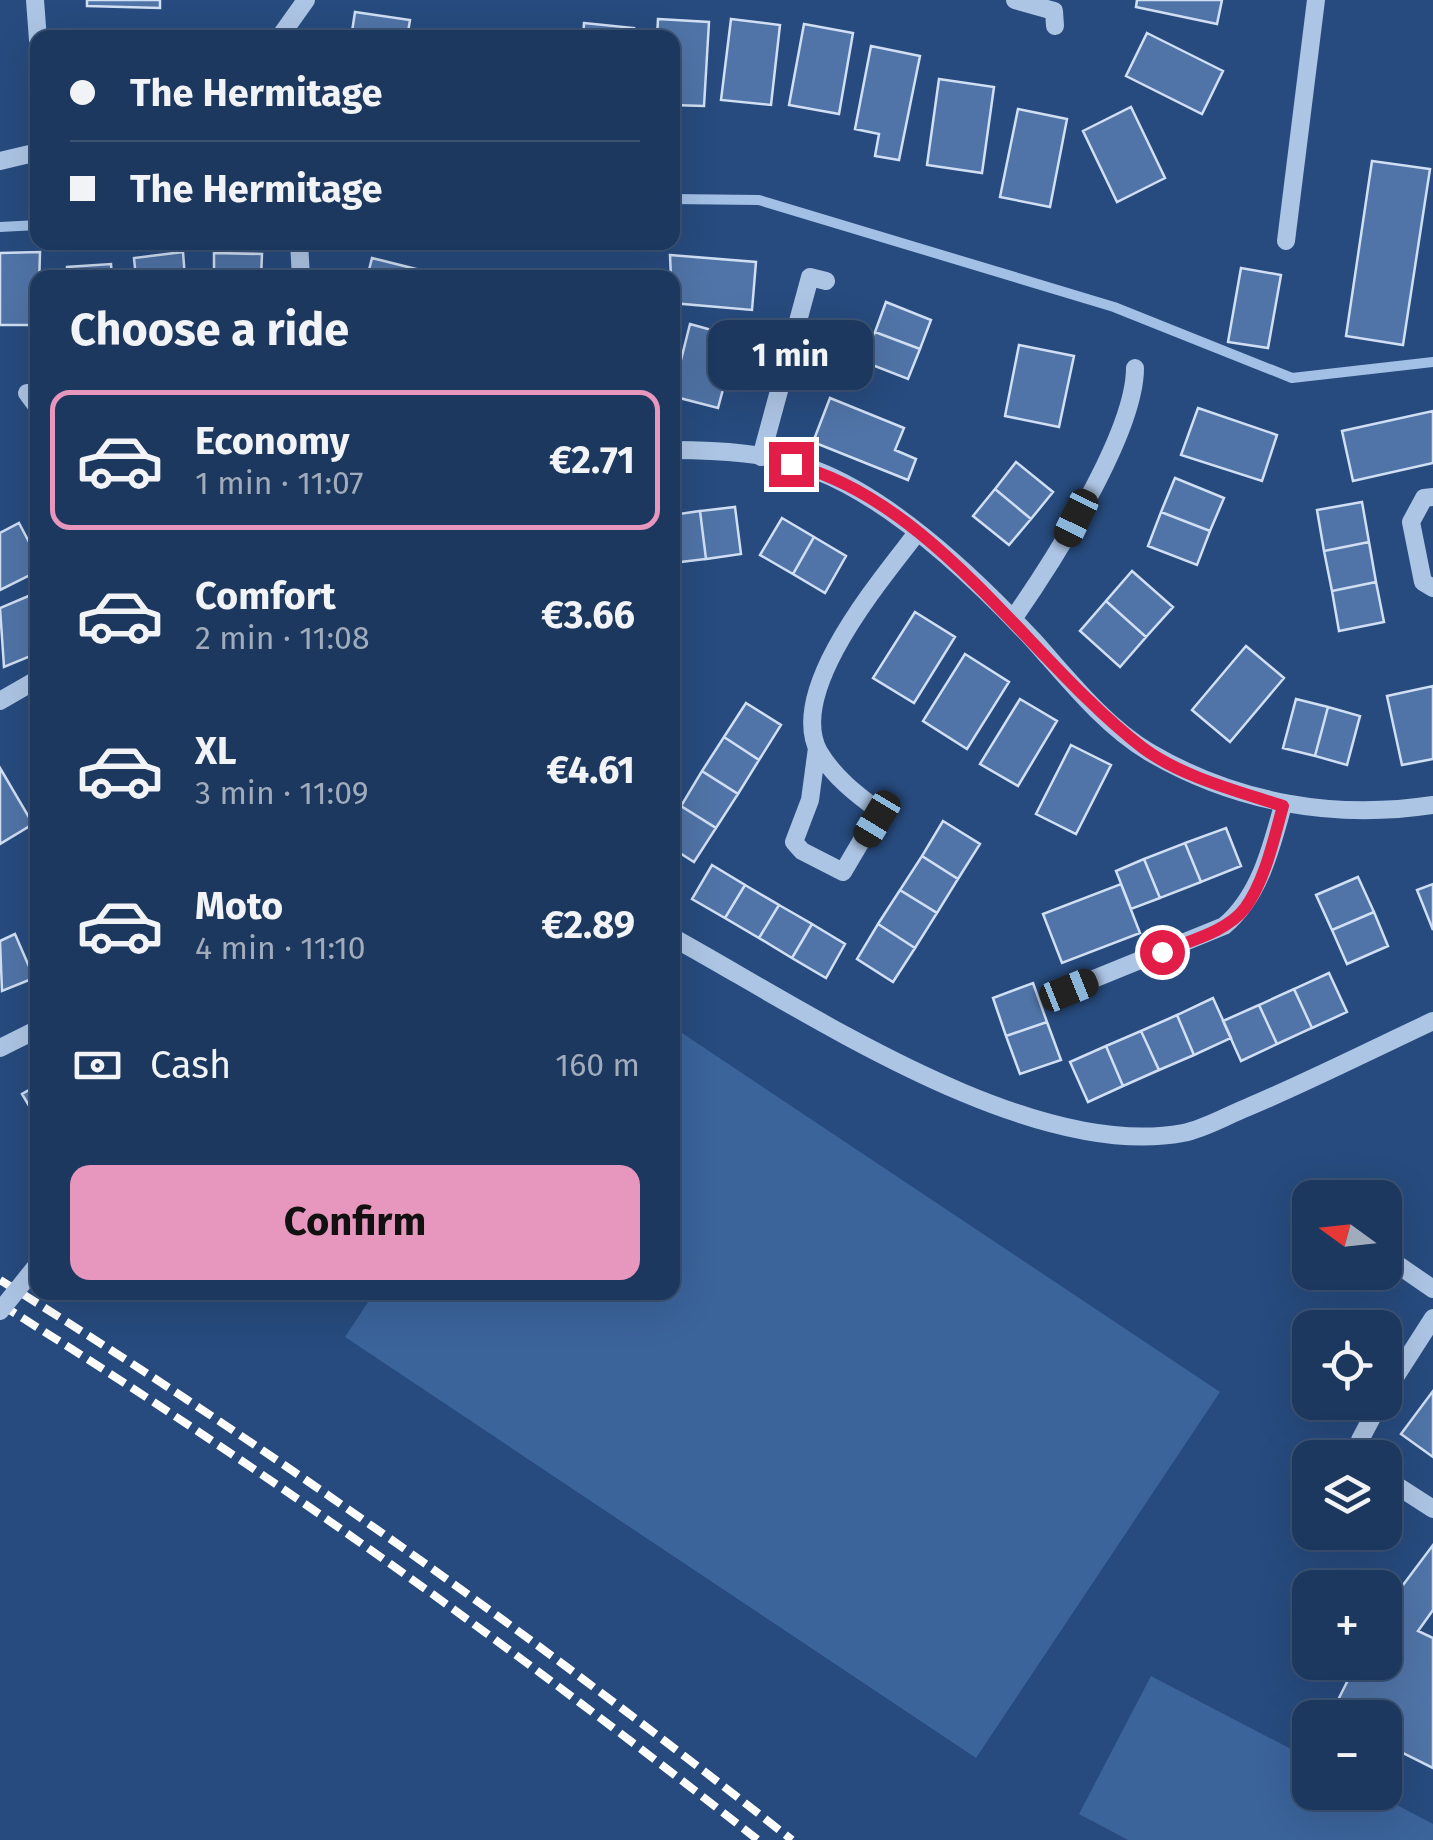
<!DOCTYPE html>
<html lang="en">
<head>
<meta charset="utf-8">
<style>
  :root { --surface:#1d385e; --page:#2a4367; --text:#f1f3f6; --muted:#a0acbc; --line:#3b5273; --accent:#e797bd }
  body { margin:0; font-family:"Fira Sans",sans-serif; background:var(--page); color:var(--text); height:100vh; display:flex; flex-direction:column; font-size:38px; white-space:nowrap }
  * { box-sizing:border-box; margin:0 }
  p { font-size:32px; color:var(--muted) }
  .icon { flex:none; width:55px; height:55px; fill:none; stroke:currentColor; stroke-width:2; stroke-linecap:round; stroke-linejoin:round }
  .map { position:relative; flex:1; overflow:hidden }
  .side { position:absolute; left:30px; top:270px; width:650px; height:1030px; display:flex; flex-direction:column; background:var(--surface); border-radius:20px; box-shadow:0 10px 40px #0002,0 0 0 2px var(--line) }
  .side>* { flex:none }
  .top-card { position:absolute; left:30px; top:30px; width:650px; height:220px; border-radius:20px; box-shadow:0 10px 40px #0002,0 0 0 2px var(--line); display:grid; align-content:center; height:220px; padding:0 40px; background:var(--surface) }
  .needle { width:65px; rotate:285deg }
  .tools { position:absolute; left:1292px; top:1180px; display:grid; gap:20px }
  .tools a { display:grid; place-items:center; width:110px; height:110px; border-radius:20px; background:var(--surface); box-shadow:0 10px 40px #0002,0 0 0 2px var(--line); font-size:50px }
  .end { position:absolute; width:45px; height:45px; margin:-22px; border:12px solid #e11d48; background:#fff; box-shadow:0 0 0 5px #fff }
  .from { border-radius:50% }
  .bubble { position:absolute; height:70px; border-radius:20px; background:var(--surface); box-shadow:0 10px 40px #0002,0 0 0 2px var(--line); font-size:32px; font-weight:700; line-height:70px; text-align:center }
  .car { position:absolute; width:30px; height:60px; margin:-30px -15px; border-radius:12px; box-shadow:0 0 8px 2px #0007; background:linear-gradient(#222 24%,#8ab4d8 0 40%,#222 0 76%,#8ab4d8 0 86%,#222 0) }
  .top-card b { display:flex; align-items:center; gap:35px; height:95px; font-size:38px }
  .top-card b+b { border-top:2px solid var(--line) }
  .top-card i { width:25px; height:25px; background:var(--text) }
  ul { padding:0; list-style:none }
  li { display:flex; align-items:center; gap:30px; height:140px; margin:0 20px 15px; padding:0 20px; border:5px solid transparent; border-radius:20px }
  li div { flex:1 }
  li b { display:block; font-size:38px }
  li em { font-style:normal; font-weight:700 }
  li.on { border-color:var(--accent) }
  li>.icon { width:90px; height:90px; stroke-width:1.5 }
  h2 { padding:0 40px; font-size:45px; line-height:120px }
  .pay { display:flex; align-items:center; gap:25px; height:110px; padding:0 40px; font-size:38px }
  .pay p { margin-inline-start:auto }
  .primary-button { display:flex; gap:20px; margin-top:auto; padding:20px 40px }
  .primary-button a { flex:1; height:115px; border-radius:20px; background:var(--accent); color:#111; font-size:40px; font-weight:700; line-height:115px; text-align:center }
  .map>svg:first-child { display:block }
  .green { fill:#3b649b }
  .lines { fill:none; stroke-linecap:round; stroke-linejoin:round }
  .stream { stroke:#a2bfe5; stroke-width:10 }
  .building { fill:#5074a7; stroke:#d0dff4; stroke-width:2.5 }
  .minor { stroke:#adc5e5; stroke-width:18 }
  .rail { stroke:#fff; stroke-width:8; stroke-dasharray:18 8; stroke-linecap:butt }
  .minor-bridge { stroke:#adc5e5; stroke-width:18 }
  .route { stroke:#e11d48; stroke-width:12 }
</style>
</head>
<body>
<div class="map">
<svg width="1433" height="1840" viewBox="0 0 1433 1840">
  <rect width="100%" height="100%" fill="#274b7e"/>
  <path class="green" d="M 673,1027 L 1220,1392 L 976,1758 L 345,1337 L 374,1293 L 672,1292 Z
    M 1151,1676 L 1310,1759 L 1310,1792 L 1374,1793 L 1433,1824 L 1433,1840 L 1128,1840 L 1079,1814 Z"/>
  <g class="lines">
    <path class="stream" d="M 672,199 L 759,200 L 1114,307 L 1292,378 L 1433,362
      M 0,227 L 38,225"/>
  </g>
  <path class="building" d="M 87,0 L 160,0 L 160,8 L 87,6 Z
    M 1137,0 L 1222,0 L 1217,24 L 1136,7 Z
    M 355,12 L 410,20 L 407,38 L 351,38 Z
    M 658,19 L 709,22 L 704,106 L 672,105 L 672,38 L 657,38 Z
    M 731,19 L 780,25 L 771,105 L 721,100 Z
    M 584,23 L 634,28 L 633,38 L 583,38 Z
    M 804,24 L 853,33 L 839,114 L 789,105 Z
    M 1147,33 L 1223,71 L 1202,114 L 1126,76 Z
    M 871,46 L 920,56 L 899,160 L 875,156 L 879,134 L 855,129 Z
    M 939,79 L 994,87 L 982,173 L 927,165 Z
    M 1131,107 L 1165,178 L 1117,202 L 1083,131 Z
    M 1018,109 L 1067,119 L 1050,207 L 1000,197 Z
    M 1372,161 L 1430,169 L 1403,345 L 1346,336 Z
    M 40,252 L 38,325 L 0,325 L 0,253 Z
    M 183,252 L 185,278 L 136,278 L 134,258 Z
    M 214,253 L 262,254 L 261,278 L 214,278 Z
    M 670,255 L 756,262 L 752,310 L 672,303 Z
    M 372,258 L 416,269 L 414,278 L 367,278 Z
    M 111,264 L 112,278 L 67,278 L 67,267 Z
    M 1241,268 L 1281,275 L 1268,348 L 1228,342 Z
    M 886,302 L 931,320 L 920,349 L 875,332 Z
    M 690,324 L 737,337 L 718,408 L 672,396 Z
    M 875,332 L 920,349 L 908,379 L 862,361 Z
    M 1019,345 L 1074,356 L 1059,427 L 1005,416 Z
    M 830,398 L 904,428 L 895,450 L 916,459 L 908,480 L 813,442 Z
    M 1198,408 L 1277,435 L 1262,481 L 1181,455 Z
    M 1433,411 L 1433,463 L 1353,481 L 1342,431 Z
    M 1016,462 L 1053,492 L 1031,519 L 995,489 Z
    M 1175,478 L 1224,498 L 1210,531 L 1161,512 Z
    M 995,489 L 1031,519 L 1009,545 L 973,516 Z
    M 1362,502 L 1369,542 L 1324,551 L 1317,510 Z
    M 735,507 L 741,554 L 706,559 L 700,511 Z
    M 700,511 L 706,559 L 672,563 L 672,515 Z
    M 1161,512 L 1210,531 L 1197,565 L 1148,546 Z
    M 782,518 L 814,537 L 793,574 L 760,555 Z
    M 19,523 L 38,559 L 38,571 L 0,590 L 0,533 Z
    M 814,537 L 846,556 L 825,593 L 793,574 Z
    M 1369,542 L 1376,582 L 1332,591 L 1324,551 Z
    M 1132,571 L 1173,607 L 1146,637 L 1106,601 Z
    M 1376,582 L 1384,622 L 1339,631 L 1332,591 Z
    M 38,592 L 38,653 L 4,667 L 0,608 Z
    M 1106,601 L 1146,637 L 1120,667 L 1080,631 Z
    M 915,612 L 955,637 L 914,703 L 873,678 Z
    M 1246,646 L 1284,678 L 1230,742 L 1192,710 Z
    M 965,654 L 1009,682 L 967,749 L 923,721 Z
    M 1433,686 L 1433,759 L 1402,765 L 1387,696 Z
    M 1020,699 L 1057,721 L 1018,786 L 980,764 Z
    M 1296,699 L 1328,707 L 1315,756 L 1283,748 Z
    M 746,703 L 781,725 L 759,760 L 724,737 Z
    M 1328,707 L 1360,716 L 1347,765 L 1315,756 Z
    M 724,737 L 759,760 L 738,794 L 702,771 Z
    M 1071,745 L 1111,765 L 1076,834 L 1036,814 Z
    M 0,768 L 33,824 L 0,844 Z
    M 702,771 L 738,794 L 716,828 L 681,806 Z
    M 681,806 L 716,828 L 694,862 L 672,848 L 672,819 Z
    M 943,821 L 980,844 L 958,879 L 922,856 Z
    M 1226,828 L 1241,866 L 1201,882 L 1185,843 Z
    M 1185,843 L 1201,882 L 1160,898 L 1144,859 Z
    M 922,856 L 958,879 L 937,913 L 900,890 Z
    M 1144,859 L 1160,898 L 1131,909 L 1116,871 Z
    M 712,865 L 745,885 L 725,918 L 692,899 Z
    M 1358,877 L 1374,912 L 1332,930 L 1316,895 Z
    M 1121,884 L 1140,933 L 1062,963 L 1043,914 Z
    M 1433,884 L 1433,930 L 1417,890 Z
    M 745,885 L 779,905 L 759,938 L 725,918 Z
    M 900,890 L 937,913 L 915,948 L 878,924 Z
    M 779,905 L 812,924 L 792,958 L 759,938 Z
    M 1374,912 L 1388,946 L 1347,964 L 1332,930 Z
    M 812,924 L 845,944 L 826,978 L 792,958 Z
    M 878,924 L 915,948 L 893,982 L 857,959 Z
    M 15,934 L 34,978 L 2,991 L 0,941 Z
    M 1329,973 L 1347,1012 L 1312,1028 L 1294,989 Z
    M 1033,983 L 1047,1022 L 1006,1036 L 993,998 Z
    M 1294,989 L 1312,1028 L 1277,1044 L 1259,1005 Z
    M 1213,998 L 1231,1038 L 1194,1055 L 1177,1015 Z
    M 1259,1005 L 1277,1044 L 1241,1061 L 1223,1021 Z
    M 1177,1015 L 1194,1055 L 1159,1070 L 1141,1031 Z
    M 1047,1022 L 1061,1060 L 1020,1074 L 1006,1036 Z
    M 1141,1031 L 1159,1070 L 1123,1086 L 1106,1046 Z
    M 1106,1046 L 1123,1086 L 1088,1102 L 1070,1062 Z
    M 38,1085 L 38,1121 L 22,1094 Z
    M 1433,1391 L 1433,1457 L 1401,1434 Z
    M 1433,1545 L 1433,1610 L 1418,1631 L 1433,1638 L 1433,1768 L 1385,1744 L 1385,1718 L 1330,1716 L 1357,1662 L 1385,1662 L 1385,1609 Z"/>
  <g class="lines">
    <path class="minor" d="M 35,0 L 38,40
      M 1015,0 L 1054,11 L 1055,26
      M 279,38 L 306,0
      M 0,161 L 38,152
      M 1286,241 L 1316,0
      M 299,242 L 301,278
      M 27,393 L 38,408
      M 672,450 C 719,450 771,453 815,470 C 894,500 977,580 1034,641 C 1068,679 1105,726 1149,752 C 1236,803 1334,820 1433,805
      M 761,457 L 810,277 L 826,281
      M 1433,497 L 1424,498 L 1411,522 L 1423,582 L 1433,588
      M 1013,619 C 1052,563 1135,434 1135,368
      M 0,701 L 38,679
      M 817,748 L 810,800 L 794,842 L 802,851 L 843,872 L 879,811 C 856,794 834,777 819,752 C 786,691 881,580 916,534
      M 672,937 C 805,1010 1029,1162 1183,1133 C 1204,1129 1226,1116 1246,1108 C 1310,1081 1371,1050 1433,1021
      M 1069,989 L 1224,926 C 1259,897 1271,849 1283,805
      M 0,1048 L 38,1029
      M 1385,1256 L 1433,1289
      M 1385,1393 L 1433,1318
      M 1361,1458 L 1360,1440 L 1380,1402
      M 1385,1478 L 1433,1509"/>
    <path class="rail" d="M 0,1280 C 275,1450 539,1640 792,1840
      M 0,1304 C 263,1467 516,1649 758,1840"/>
    <path class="minor-bridge" d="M 0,1311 L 38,1264"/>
  </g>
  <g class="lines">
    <path class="route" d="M 791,464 C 935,500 1031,662 1143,748 C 1182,777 1237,791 1283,806 C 1274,838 1265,881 1245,908 C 1227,932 1188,941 1162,952"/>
  </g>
</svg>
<div class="tools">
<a><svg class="needle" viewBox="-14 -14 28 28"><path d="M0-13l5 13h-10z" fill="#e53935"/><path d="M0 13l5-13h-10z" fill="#a0acbc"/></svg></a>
<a><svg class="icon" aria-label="locate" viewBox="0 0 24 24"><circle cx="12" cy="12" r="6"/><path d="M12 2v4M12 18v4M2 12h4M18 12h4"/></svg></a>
<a><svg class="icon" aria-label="layers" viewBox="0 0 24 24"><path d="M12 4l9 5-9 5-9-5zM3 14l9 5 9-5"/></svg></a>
<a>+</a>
<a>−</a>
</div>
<i class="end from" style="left:1162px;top:952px"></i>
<i class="end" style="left:791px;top:464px"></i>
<div class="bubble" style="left:708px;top:320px;width:165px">1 min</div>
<i class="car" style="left:1076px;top:518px;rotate:206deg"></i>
<i class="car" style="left:877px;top:819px;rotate:211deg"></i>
<i class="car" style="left:1069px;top:990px;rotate:68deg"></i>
<div class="top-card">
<b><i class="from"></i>The Hermitage</b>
<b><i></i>The Hermitage</b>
</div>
<section class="side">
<h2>Choose a ride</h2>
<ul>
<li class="on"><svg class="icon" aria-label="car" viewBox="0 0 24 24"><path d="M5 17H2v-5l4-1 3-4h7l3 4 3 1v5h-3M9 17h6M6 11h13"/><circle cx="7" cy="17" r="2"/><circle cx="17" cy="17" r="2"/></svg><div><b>Economy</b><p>1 min · 11:07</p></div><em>€2.71</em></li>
<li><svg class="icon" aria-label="car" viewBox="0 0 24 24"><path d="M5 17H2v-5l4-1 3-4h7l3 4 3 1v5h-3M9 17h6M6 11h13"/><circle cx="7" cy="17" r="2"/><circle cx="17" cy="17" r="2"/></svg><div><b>Comfort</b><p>2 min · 11:08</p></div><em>€3.66</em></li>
<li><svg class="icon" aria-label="car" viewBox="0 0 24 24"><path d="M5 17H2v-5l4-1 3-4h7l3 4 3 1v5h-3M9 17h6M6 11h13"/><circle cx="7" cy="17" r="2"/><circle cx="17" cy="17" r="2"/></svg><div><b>XL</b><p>3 min · 11:09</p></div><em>€4.61</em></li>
<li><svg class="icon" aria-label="car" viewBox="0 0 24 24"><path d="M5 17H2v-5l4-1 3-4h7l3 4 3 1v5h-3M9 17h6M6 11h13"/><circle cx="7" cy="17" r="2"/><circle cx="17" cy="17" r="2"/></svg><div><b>Moto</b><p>4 min · 11:10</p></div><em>€2.89</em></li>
</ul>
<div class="pay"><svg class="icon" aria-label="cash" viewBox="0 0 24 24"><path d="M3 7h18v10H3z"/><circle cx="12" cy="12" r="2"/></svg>Cash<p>160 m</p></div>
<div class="primary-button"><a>Confirm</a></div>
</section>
</div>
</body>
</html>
